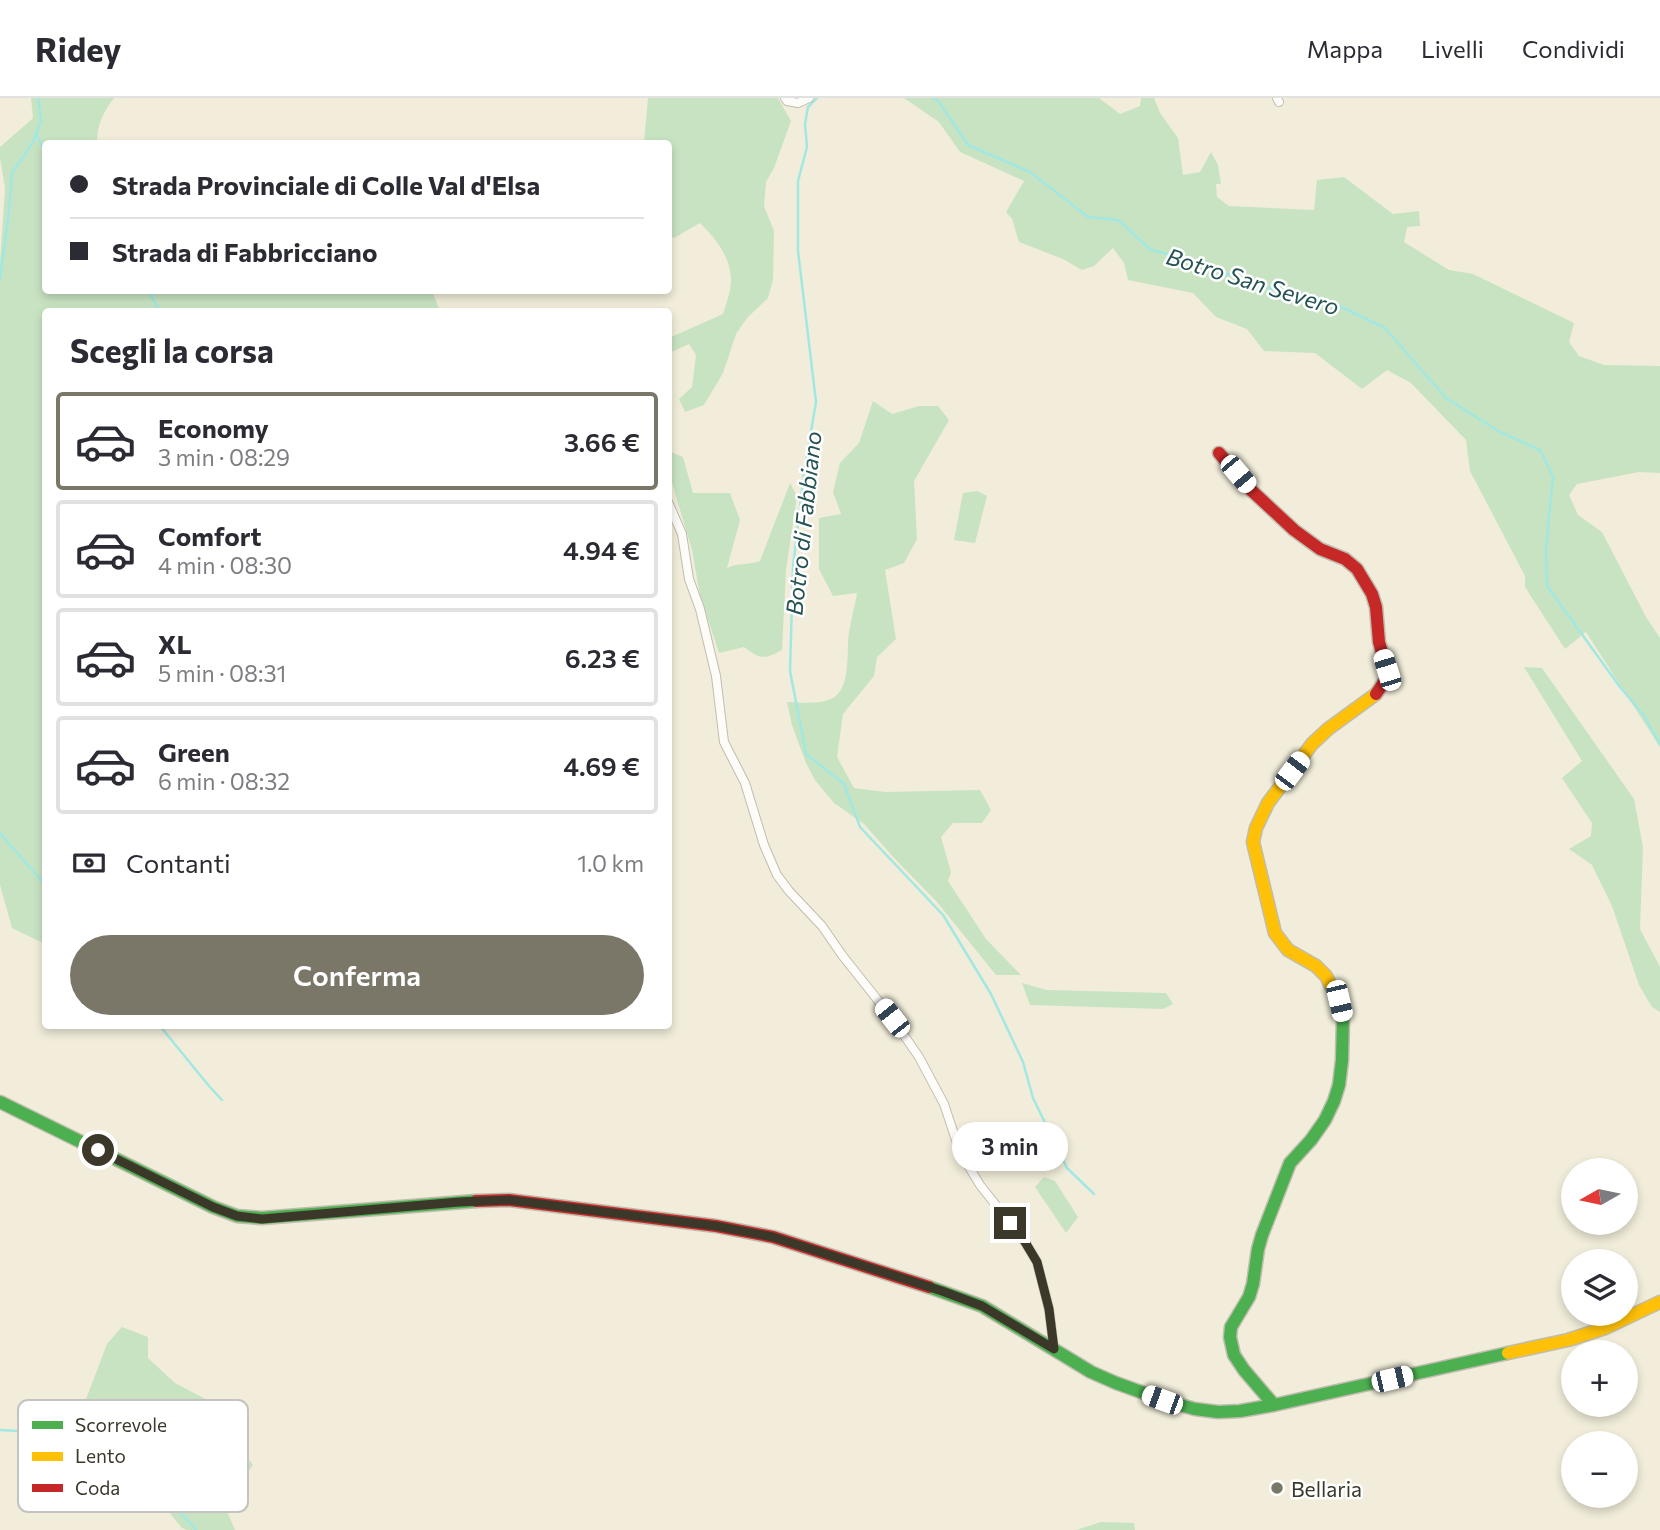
<!DOCTYPE html>
<html lang="it">
<head>
<meta charset="utf-8">
<style>
  :root { --surface:#fff; --page:#f2f2f3; --text:#2b2b33; --muted:#7c7c81; --line:#e1e1e2; --accent:#7b7768 }
  body { margin:0; font-family:Commissioner,sans-serif; background:var(--page); color:var(--text); height:100vh; display:flex; flex-direction:column; font-size:26px; white-space:nowrap }
  * { box-sizing:border-box; margin:0 }
  p { font-size:23px; color:var(--muted) }
  .icon { flex:none; width:38px; height:38px; fill:none; stroke:currentColor; stroke-width:2; stroke-linecap:round; stroke-linejoin:round }
  .map { position:relative; flex:1; overflow:hidden }
  .panel { position:absolute; left:42px; top:210px; width:630px; height:721px; display:flex; flex-direction:column; background:var(--surface); border-radius:7px; box-shadow:0 4px 10px #0003 }
  .panel>* { flex:none }
  .banner { position:absolute; left:42px; top:42px; width:630px; height:154px; border-radius:7px; box-shadow:0 4px 10px #0003; display:grid; align-content:center; height:154px; padding:0 28px; background:var(--surface) }
  .needle { width:46px; rotate:261deg }
  .fabs { position:absolute; left:1561px; top:1060px; display:grid; gap:14px }
  .fabs a { display:grid; place-items:center; width:77px; height:77px; border-radius:50%; background:var(--surface); box-shadow:0 4px 10px #0003; font-size:35px }
  .end { position:absolute; width:32px; height:32px; margin:-16px; border:9px solid #3b382a; background:#fff; box-shadow:0 0 0 4px #fff }
  .from { border-radius:50% }
  .bubble { position:absolute; height:49px; border-radius:24px; background:var(--surface); box-shadow:0 4px 10px #0003; font-size:23px; font-weight:600; line-height:49px; text-align:center }
  .car { position:absolute; width:21px; height:42px; margin:-21px -10px; border-radius:9px; box-shadow:0 0 5px 2px #0007; background:linear-gradient(#fff 24%,#345 0 40%,#fff 0 76%,#345 0 86%,#fff 0) }
  .banner b { display:flex; align-items:center; gap:24px; height:66px; font-size:26px }
  .banner b+b { border-top:2px solid var(--line) }
  .banner i { width:18px; height:18px; background:var(--text) }
  ul { padding:0; list-style:none }
  li { display:flex; align-items:center; gap:21px; height:98px; margin:0 14px 10px; padding:0 14px; border:4px solid var(--line); border-radius:7px }
  li div { flex:1 }
  li b { display:block; font-size:26px }
  li em { font-style:normal; font-weight:600 }
  li.current { border-color:var(--accent) }
  li>.icon { width:63px; height:63px; stroke-width:1.5 }
  h2 { padding:0 28px; font-size:32px; line-height:84px }
  .pay { display:flex; align-items:center; gap:18px; height:77px; padding:0 28px; font-size:26px }
  .pay p { margin-inline-start:auto }
  .action { display:flex; gap:14px; margin-top:auto; padding:14px 28px }
  .action a { flex:1; height:80px; border-radius:42px; background:var(--accent); color:#fff; font-size:28px; font-weight:600; line-height:80px; text-align:center }
  header { display:flex; align-items:center; gap:42px; box-sizing:border-box; height:98px; padding:0 35px; background:var(--surface); border-bottom:2px solid var(--line) }
  header strong { font-size:33px }
  nav { display:flex; gap:38px; margin-inline-start:auto; font-size:24px }
  .map>svg:first-child { display:block }
  .green { fill:#c8e3c2 }
  .lines { fill:none; stroke-linecap:round; stroke-linejoin:round }
  .stream { stroke:#a2e8e2; stroke-width:2.5 }
  .street-casing { stroke:#c0bdae; stroke-width:10 }
  .fast-casing { stroke:#c0bdae; stroke-width:15 }
  .slow-casing { stroke:#c0bdae; stroke-width:15 }
  .jam-casing { stroke:#c0bdae; stroke-width:15 }
  .street { stroke:#fdfcf9; stroke-width:8 }
  .fast { stroke:#4caf50; stroke-width:12 }
  .slow { stroke:#ffc107; stroke-width:12 }
  .jam { stroke:#c62828; stroke-width:12 }
  .route { stroke:#3b382a; stroke-width:9 }
  .poi-dot { fill:#7b7768; stroke:#fff; stroke-width:2.5 }
  .labels { text-anchor:middle; dominant-baseline:central; stroke-width:5; stroke-linejoin:round; paint-order:stroke }
  .poi-label { font-size:21px; fill:#3b382a; stroke:#fff; text-anchor:start }
  .water-label { font-size:23px; font-style:italic; fill:#255253; stroke:#fff }
  .key { fill:#fff; stroke:#c4c3bf; stroke-width:2 }
  .key-label { font-size:19px; fill:#3b382a }
</style>
</head>
<body>
<header>
<strong>Ridey</strong>
<nav><a>Mappa</a><a>Livelli</a><a>Condividi</a></nav>
</header>
<div class="map">
<svg width="1660" height="1432" viewBox="0 0 1660 1432">
  <rect width="100%" height="100%" fill="#f1edda"/>
  <path class="green" d="M 31,0 L 114,0 C 103,14 97,27 97,45 L 46,46 L 46,192 L 432,193 L 440,213 L 46,214 L 45,846 L 12,830 L 0,787 L 0,165 L 5,90 L 0,60 L 0,49 L 33,20 Z
    M 648,0 L 778,0 L 791,23 L 774,70 L 766,84 L 764,108 L 774,133 L 773,182 L 768,200 L 747,220 L 736,236 L 723,275 L 704,307 L 685,314 L 679,301 L 692,289 L 696,257 L 689,246 L 669,255 L 669,240 L 723,216 C 726,206 731,193 731,183 C 731,159 716,141 700,125 L 674,140 L 669,138 L 668,46 L 644,45 Z
    M 904,0 L 1099,0 L 1120,16 L 1140,8 L 1141,0 L 1154,0 L 1160,15 L 1178,40 L 1183,77 L 1200,74 L 1211,54 L 1218,67 L 1221,86 L 1216,86 L 1217,99 L 1229,108 L 1314,112 L 1317,82 L 1344,79 L 1393,116 L 1419,113 L 1420,128 L 1407,129 L 1404,144 L 1449,172 L 1473,176 L 1574,225 L 1569,244 L 1579,258 L 1604,267 L 1660,268 L 1660,375 L 1639,374 L 1577,386 L 1569,397 L 1578,417 L 1602,434 L 1646,519 L 1660,540 L 1660,649 L 1586,534 L 1565,551 L 1525,489 L 1525,478 L 1470,373 L 1466,342 L 1411,285 L 1387,272 L 1362,291 L 1315,255 L 1264,253 L 1247,231 L 1216,219 L 1193,195 L 1128,182 L 1124,165 L 1113,150 L 1094,168 L 1082,172 L 1063,161 L 1019,144 L 1012,121 L 1006,114 L 1024,83 L 960,54 L 939,24 Z
    M 873,303 L 892,316 L 919,308 L 938,308 L 949,322 L 914,383 L 917,441 L 904,465 L 885,472 L 896,541 L 877,559 L 874,578 L 843,616 L 837,659 L 854,690 L 885,694 L 980,692 L 991,712 L 982,725 L 953,725 L 941,739 L 951,774 L 948,783 L 986,841 L 1021,877 L 996,877 L 937,804 L 895,761 L 864,726 L 834,705 L 815,682 L 806,665 L 792,627 L 787,604 C 801,604 818,607 831,601 C 852,592 846,552 849,534 C 851,521 855,508 857,495 L 833,498 L 819,471 L 819,420 L 841,416 L 833,394 L 840,365 L 859,345 Z
    M 671,354 L 683,359 L 693,395 L 730,395 L 740,422 L 727,470 C 740,464 746,468 760,463 L 790,385 L 797,398 L 786,472 L 782,552 C 764,562 760,561 744,549 L 719,555 L 700,497 L 692,452 L 670,378 Z
    M 977,393 L 987,398 L 975,445 L 954,442 L 963,395 Z
    M 1524,569 L 1542,570 L 1634,701 L 1643,749 L 1640,831 L 1660,869 L 1660,914 L 1652,909 L 1639,887 L 1612,808 L 1592,767 L 1569,751 L 1591,738 L 1592,725 L 1562,680 L 1582,663 Z
    M 1022,885 L 1047,892 L 1166,895 L 1173,906 L 1163,911 L 1030,907 Z
    M 1044,1079 L 1055,1083 L 1078,1119 L 1066,1135 L 1035,1089 Z
    M 122,1229 L 148,1239 L 148,1260 L 175,1285 L 211,1304 L 228,1333 L 253,1367 L 223,1404 L 235,1432 L 187,1432 L 182,1430 L 150,1391 L 70,1351 L 68,1336 L 83,1309 L 107,1246 Z
    M 1101,1424 L 1134,1425 L 1135,1432 L 1076,1432 Z"/>
  <g class="lines">
    <path class="stream" d="M 817,0 L 808,9 L 805,26 L 807,49 L 798,83 L 798,153 L 816,304 L 804,375 L 793,469 L 790,573 L 806,656 L 844,686 L 860,729 L 943,817 L 991,896 L 1023,964 L 1033,1000 L 1067,1070 L 1094,1096
      M 933,0 L 939,4 L 968,47 L 1030,74 L 1088,119 L 1118,122 L 1151,152 L 1180,159 L 1264,189 L 1325,201 L 1385,230 L 1446,300 L 1500,334 L 1540,352 L 1553,379 L 1546,450 L 1547,488 L 1620,589 L 1645,619 L 1660,647
      M 36,35 L 46,57
      M 0,181 L 8,122 L 12,75 L 33,44 L 41,22 L 38,0
      M 147,192 L 161,214
      M 0,735 L 46,788
      M 160,928 L 209,988 L 222,1002
      M 0,1332 L 18,1333 L 68,1343 L 98,1353 L 164,1396 L 196,1432"/>
    <defs>
      <path id="street" d="M 785,0 L 787,3 L 798,5 L 809,0
        M 1277,0 L 1279,4
        M 668,404 L 682,436 L 689,481 L 700,511 L 716,578 L 724,644 L 745,685 L 764,747 L 777,777 L 789,793 L 822,828 L 842,857 L 892,920 L 919,959 L 944,1006 L 960,1054 L 980,1087 L 1025,1144 L 1037,1164 L 1049,1211 L 1054,1251"/>
      <path id="fast" d="M 0,1004 L 213,1109 L 237,1118 L 262,1120 L 476,1103
        M 929,1189 L 982,1208 L 1091,1274 L 1116,1285 L 1169,1304 L 1195,1311 L 1218,1314 L 1240,1313 L 1274,1307 L 1508,1255
        M 1274,1307 L 1244,1272 L 1234,1257 L 1230,1239 L 1231,1229 L 1249,1199 L 1253,1186 L 1258,1151 L 1262,1137 L 1290,1065 L 1311,1042 L 1325,1022 L 1334,1003 L 1339,987 L 1342,962 L 1343,920 L 1339,903 L 1330,886"/>
      <path id="slow" d="M 1330,886 L 1326,878 L 1316,868 L 1288,852 L 1275,835 L 1253,744 L 1256,730 L 1268,705 L 1312,646 L 1328,631 L 1376,596
        M 1508,1255 L 1568,1242 L 1605,1230 L 1660,1204"/>
      <path id="jam" d="M 1219,355 L 1251,392 L 1294,432 L 1320,451 L 1345,461 L 1357,471 L 1372,496 L 1376,509 L 1379,544 L 1387,572 L 1386,581 L 1376,596
        M 476,1103 L 509,1102 L 716,1128 L 773,1139 L 929,1189"/>
    </defs>
    <use href="#street" class="street-casing"/>
    <use href="#fast" class="fast-casing"/>
    <use href="#slow" class="slow-casing"/>
    <use href="#jam" class="jam-casing"/>
    <use href="#street" class="street"/>
    <use href="#fast" class="fast"/>
    <use href="#slow" class="slow"/>
    <use href="#jam" class="jam"/>
  </g>
  <g class="lines">
    <path class="route" d="M 98,1052 L 213,1109 L 237,1118 L 262,1121 L 459,1104 L 509,1102 L 716,1128 L 773,1139 L 942,1193 L 982,1208 L 1054,1251 L 1049,1211 L 1037,1164 L 1025,1144 L 1010,1125"/>
  </g>
  <circle class="poi-dot" cx="1277" cy="1390" r="7"/>
  <g class="labels">
    <g class="poi-label">
      <text x="1291" y="1390">Bellaria</text>
    </g>
    <g class="water-label">
      <text transform="translate(1253 183) rotate(17)">Botro San Severo</text>
      <text transform="translate(803 425) rotate(-84)">Botro di Fabbiano</text>
    </g>
  </g>
  <rect x="18" y="1302" width="230" height="112" rx="10" class="key"/>
  <rect x="32" y="1323" width="31" height="8" fill="#4caf50"/>
  <rect x="32" y="1354" width="31" height="9" fill="#ffc107"/>
  <rect x="32" y="1386" width="31" height="8" fill="#c62828"/>
  <g class="key-label">
    <text x="75" y="1334">Scorrevole</text>
    <text x="75" y="1365">Lento</text>
    <text x="75" y="1397">Coda</text>
  </g>
</svg>
<div class="fabs">
<a><svg class="needle" viewBox="-14 -14 28 28"><path d="M0-13l5 13h-10z" fill="#e53935"/><path d="M0 13l5-13h-10z" fill="#7c7c81"/></svg></a>
<a><svg class="icon" aria-label="layers" viewBox="0 0 24 24"><path d="M12 4l9 5-9 5-9-5zM3 14l9 5 9-5"/></svg></a>
<a>+</a>
<a>−</a>
</div>
<i class="end from" style="left:98px;top:1052px"></i>
<i class="end" style="left:1010px;top:1125px"></i>
<div class="bubble" style="left:952px;top:1024px;width:116px">3 min</div>
<i class="car" style="left:1238px;top:376px;rotate:140deg"></i>
<i class="car" style="left:1387px;top:572px;rotate:343deg"></i>
<i class="car" style="left:1292px;top:673px;rotate:37deg"></i>
<i class="car" style="left:1339px;top:903px;rotate:167deg"></i>
<i class="car" style="left:892px;top:920px;rotate:322deg"></i>
<i class="car" style="left:1392px;top:1281px;rotate:77deg"></i>
<i class="car" style="left:1162px;top:1302px;rotate:290deg"></i>
<div class="banner">
<b><i class="from"></i>Strada Provinciale di Colle Val d'Elsa</b>
<b><i></i>Strada di Fabbricciano</b>
</div>
<section class="panel">
<h2>Scegli la corsa</h2>
<ul>
<li class="current"><svg class="icon" aria-label="car" viewBox="0 0 24 24"><path d="M5 17H2v-5l4-1 3-4h7l3 4 3 1v5h-3M9 17h6M6 11h13"/><circle cx="7" cy="17" r="2"/><circle cx="17" cy="17" r="2"/></svg><div><b>Economy</b><p>3 min · 08:29</p></div><em>3.66 €</em></li>
<li><svg class="icon" aria-label="car" viewBox="0 0 24 24"><path d="M5 17H2v-5l4-1 3-4h7l3 4 3 1v5h-3M9 17h6M6 11h13"/><circle cx="7" cy="17" r="2"/><circle cx="17" cy="17" r="2"/></svg><div><b>Comfort</b><p>4 min · 08:30</p></div><em>4.94 €</em></li>
<li><svg class="icon" aria-label="car" viewBox="0 0 24 24"><path d="M5 17H2v-5l4-1 3-4h7l3 4 3 1v5h-3M9 17h6M6 11h13"/><circle cx="7" cy="17" r="2"/><circle cx="17" cy="17" r="2"/></svg><div><b>XL</b><p>5 min · 08:31</p></div><em>6.23 €</em></li>
<li><svg class="icon" aria-label="car" viewBox="0 0 24 24"><path d="M5 17H2v-5l4-1 3-4h7l3 4 3 1v5h-3M9 17h6M6 11h13"/><circle cx="7" cy="17" r="2"/><circle cx="17" cy="17" r="2"/></svg><div><b>Green</b><p>6 min · 08:32</p></div><em>4.69 €</em></li>
</ul>
<div class="pay"><svg class="icon" aria-label="cash" viewBox="0 0 24 24"><path d="M3 7h18v10H3z"/><circle cx="12" cy="12" r="2"/></svg>Contanti<p>1.0 km</p></div>
<div class="action"><a>Conferma</a></div>
</section>
</div>
</body>
</html>
